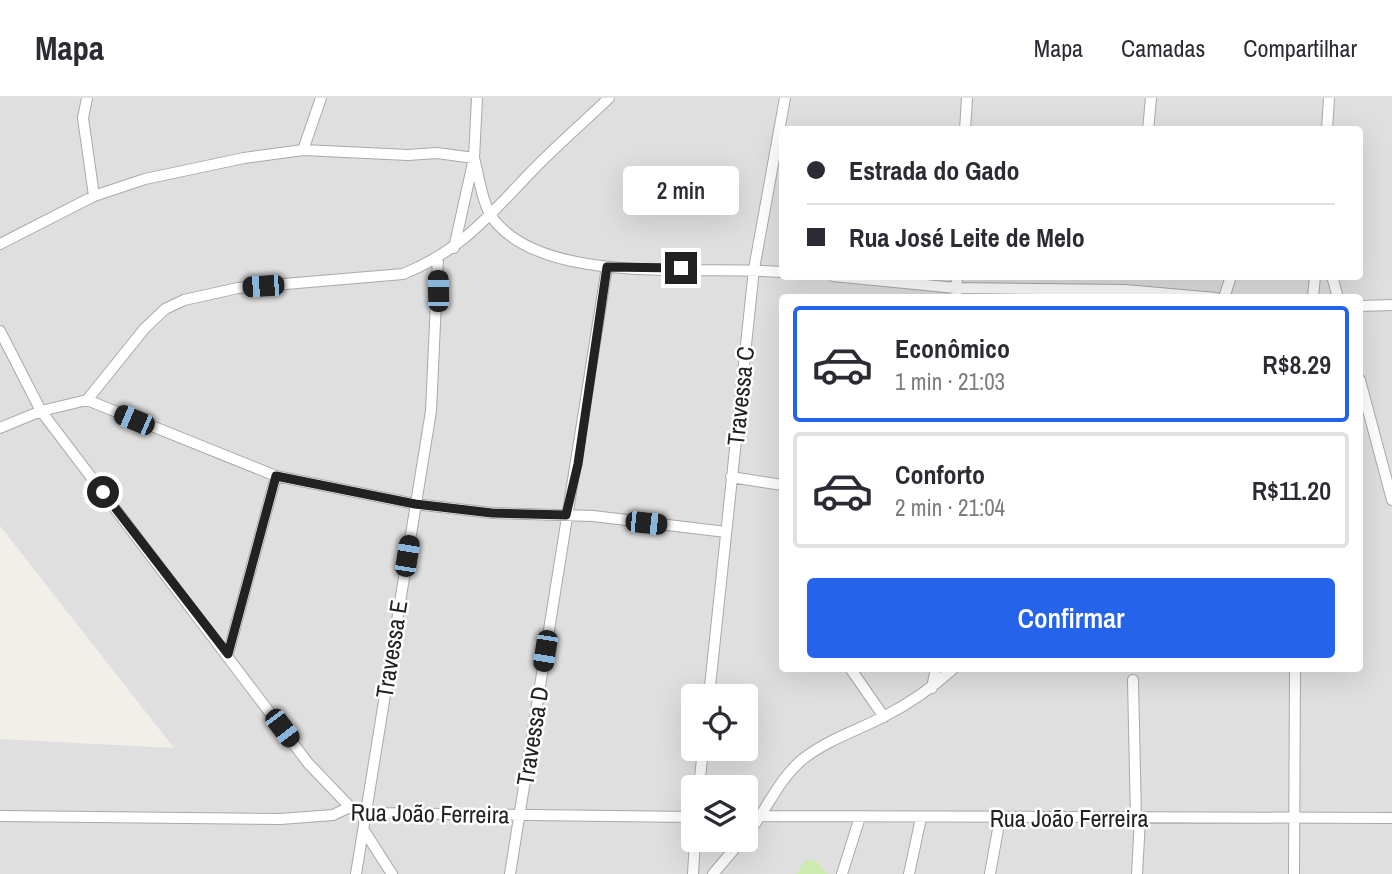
<!DOCTYPE html>
<html lang="pt">
<head>
<meta charset="utf-8">
<style>
  :root { --surface:#fff; --page:#f2f2f3; --text:#2b2b33; --muted:#7c7c81; --line:#e1e1e2; --accent:#2563eb }
  body { margin:0; font-family:"Archivo Narrow",sans-serif; background:var(--page); color:var(--text); height:100vh; display:flex; flex-direction:column; font-size:26px; white-space:nowrap }
  * { box-sizing:border-box; margin:0 }
  p { font-size:23px; color:var(--muted) }
  .icon { flex:none; width:38px; height:38px; fill:none; stroke:currentColor; stroke-width:2; stroke-linecap:round; stroke-linejoin:round }
  .map { position:relative; flex:1; overflow:hidden }
  .panel { position:absolute; left:779px; top:196px; width:584px; height:378px; display:flex; flex-direction:column; background:var(--surface); border-radius:7px; box-shadow:0 7px 28px #0002 }
  .panel>* { flex:none }
  .banner { position:absolute; left:779px; top:28px; width:584px; height:154px; border-radius:7px; box-shadow:0 7px 28px #0002; display:grid; align-content:center; height:154px; padding:0 28px; background:var(--surface) }
  .fabs { position:absolute; left:681px; top:586px; display:grid; gap:14px }
  .fabs a { display:grid; place-items:center; width:77px; height:77px; border-radius:7px; background:var(--surface); box-shadow:0 7px 28px #0002; font-size:35px }
  .end { position:absolute; width:32px; height:32px; margin:-16px; border:9px solid #222; background:#fff; box-shadow:0 0 0 4px #fff }
  .from { border-radius:50% }
  .bubble { position:absolute; height:49px; border-radius:7px; background:var(--surface); box-shadow:0 7px 28px #0002; font-size:23px; font-weight:600; line-height:49px; text-align:center }
  .car { position:absolute; width:21px; height:42px; margin:-21px -10px; border-radius:9px; box-shadow:0 0 5px 2px #0007; background:linear-gradient(#222 24%,#8ab4d8 0 40%,#222 0 76%,#8ab4d8 0 86%,#222 0) }
  .banner b { display:flex; align-items:center; gap:24px; height:66px; font-size:26px }
  .banner b+b { border-top:2px solid var(--line) }
  .banner i { width:18px; height:18px; background:var(--text) }
  ul { padding:12px 0 0; list-style:none }
  li { display:flex; align-items:center; gap:21px; height:116px; margin:0 14px 10px; padding:0 14px; border:4px solid var(--line); border-radius:7px }
  li div { flex:1 }
  li b { display:block; font-size:26px }
  li em { font-style:normal; font-weight:600 }
  li.current { border-color:var(--accent) }
  li>.icon { width:63px; height:63px; stroke-width:1.5 }
  .button { display:flex; gap:14px; margin-top:auto; padding:14px 28px }
  .button a { flex:1; height:80px; border-radius:7px; background:var(--accent); color:#fff; font-size:28px; font-weight:600; line-height:80px; text-align:center }
  header { display:flex; align-items:center; gap:42px; box-sizing:border-box; height:98px; padding:0 35px; background:var(--surface); border-bottom:2px solid var(--line) }
  header strong { font-size:33px }
  nav { display:flex; gap:38px; margin-inline-start:auto; font-size:24px }
  .map>svg:first-child { display:block }
  .residential { fill:#e0dfdf; fill-rule:evenodd }
  .grass { fill:#cdebb0 }
  .lines { fill:none; stroke-linecap:round; stroke-linejoin:round }
  .minor-casing { stroke:#a9a9a9; stroke-width:12 }
  .minor { stroke:#fff; stroke-width:10 }
  .route { stroke:#222; stroke-width:9 }
  .labels { text-anchor:middle; dominant-baseline:central; stroke-width:5; stroke-linejoin:round; paint-order:stroke }
  .street-label { font-size:24px; fill:#222; stroke:#fff }
</style>
</head>
<body>
<header>
<strong>Mapa</strong>
<nav><a>Mapa</a><a>Camadas</a><a>Compartilhar</a></nav>
</header>
<div class="map">
<svg width="1392" height="776" viewBox="0 0 1392 776">
  <rect width="100%" height="100%" fill="#f2efe9"/>
  <path class="residential" d="M 0,0 L 1392,0 L 1392,776 L 0,776 L 0,641 L 174,650 L 0,428 ZM 782,32 L 1360,32 L 1360,178 L 782,178 ZM 782,200 L 1360,200 L 1360,570 L 782,570 ZM 693,598 L 746,598 L 746,651 L 693,651 ZM 693,690 L 746,690 L 746,742 L 693,742 Z"/>
  <path class="grass" d="M 806,762 L 816,763 L 828,776 L 796,776 Z"/>
  <g class="lines">
    <defs>
      <path id="minor" d="M 87,0 L 83,20 L 94,98
        M 965,32 L 967,0
        M 1148,32 L 1151,0
        M 1327,32 L 1329,0
        M 303,52 L 321,0
        M 474,60 C 479,78 482,107 494,122 C 547,189 703,167 782,174
        M 0,146 L 94,98 L 145,81 L 244,60 L 303,52 L 408,57 L 437,55 L 474,60
        M 454,150 L 474,60 L 477,0
        M 833,178 L 956,190 L 1125,192 L 1216,200
        M 1332,178 L 1338,200
        M 956,200 L 957,178
        M 1224,200 L 1231,178
        M 1313,200 L 1315,178
        M 1360,208 L 1392,207
        M 0,233 L 41,313 L 308,665 L 350,709 L 367,715 L 693,719
        M 1360,282 L 1392,402
        M 87,302 L 276,378 L 415,406 L 492,415 L 593,418 L 726,434
        M 0,330 L 41,313 L 87,302 L 145,230 L 165,211 L 184,202 L 238,190 L 403,176 C 460,153 489,118 531,74 C 556,48 583,25 609,0
        M 731,379 L 782,387
        M 228,556 L 276,378
        M 850,570 L 884,619
        M 1133,582 L 1136,721
        M 932,590 L 936,570
        M 709,598 L 754,171 L 785,0
        M 699,690 L 703,651
        M 0,718 L 280,721 L 333,717 L 350,709
        M 746,718 L 1392,720
        M 365,734 L 392,776
        M 746,738 C 766,714 778,681 803,661 C 827,642 856,633 883,619 C 909,606 932,590 954,570
        M 356,776 L 431,313 L 438,160
        M 510,776 L 607,169
        M 693,776 L 695,742
        M 713,776 L 742,742
        M 842,776 L 860,719
        M 909,776 L 921,720
        M 990,776 L 1000,720
        M 1137,776 L 1140,721
        M 1294,776 L 1295,570"/>
    </defs>
    <use href="#minor" class="minor-casing"/>
    <use href="#minor" class="minor"/>
  </g>
  <g class="lines">
    <path class="route" d="M 103,394 L 228,556 L 276,378 L 415,406 L 492,415 L 566,417 L 578,366 L 607,169 L 681,170"/>
  </g>
  <g class="labels">
    <g class="street-label">
      <text transform="translate(740 298) rotate(-84)">Travessa C</text>
      <text transform="translate(391 551) rotate(-81)">Travessa E</text>
      <text transform="translate(532 638) rotate(-81)">Travessa D</text>
      <text transform="translate(430 715) rotate(1)">Rua João Ferreira</text>
      <text x="1069" y="720">Rua João Ferreira</text>
    </g>
  </g>
</svg>
<div class="fabs">
<a><svg class="icon" aria-label="locate" viewBox="0 0 24 24"><circle cx="12" cy="12" r="6"/><path d="M12 2v4M12 18v4M2 12h4M18 12h4"/></svg></a>
<a><svg class="icon" aria-label="layers" viewBox="0 0 24 24"><path d="M12 4l9 5-9 5-9-5zM3 14l9 5 9-5"/></svg></a>
</div>
<i class="end from" style="left:103px;top:394px"></i>
<i class="end" style="left:681px;top:170px"></i>
<div class="bubble" style="left:623px;top:68px;width:116px">2 min</div>
<i class="car" style="left:263px;top:188px;rotate:266deg"></i>
<i class="car" style="left:438px;top:193px;rotate:359deg"></i>
<i class="car" style="left:134px;top:322px;rotate:293deg"></i>
<i class="car" style="left:646px;top:425px;rotate:96deg"></i>
<i class="car" style="left:407px;top:458px;rotate:9deg"></i>
<i class="car" style="left:545px;top:553px;rotate:189deg"></i>
<i class="car" style="left:282px;top:630px;rotate:143deg"></i>
<div class="banner">
<b><i class="from"></i>Estrada do Gado</b>
<b><i></i>Rua José Leite de Melo</b>
</div>
<section class="panel">
<ul>
<li class="current"><svg class="icon" aria-label="car" viewBox="0 0 24 24"><path d="M5 17H2v-5l4-1 3-4h7l3 4 3 1v5h-3M9 17h6M6 11h13"/><circle cx="7" cy="17" r="2"/><circle cx="17" cy="17" r="2"/></svg><div><b>Econômico</b><p>1 min · 21:03</p></div><em>R$8.29</em></li>
<li><svg class="icon" aria-label="car" viewBox="0 0 24 24"><path d="M5 17H2v-5l4-1 3-4h7l3 4 3 1v5h-3M9 17h6M6 11h13"/><circle cx="7" cy="17" r="2"/><circle cx="17" cy="17" r="2"/></svg><div><b>Conforto</b><p>2 min · 21:04</p></div><em>R$11.20</em></li>
</ul>
<div class="button"><a>Confirmar</a></div>
</section>
</div>
</body>
</html>
